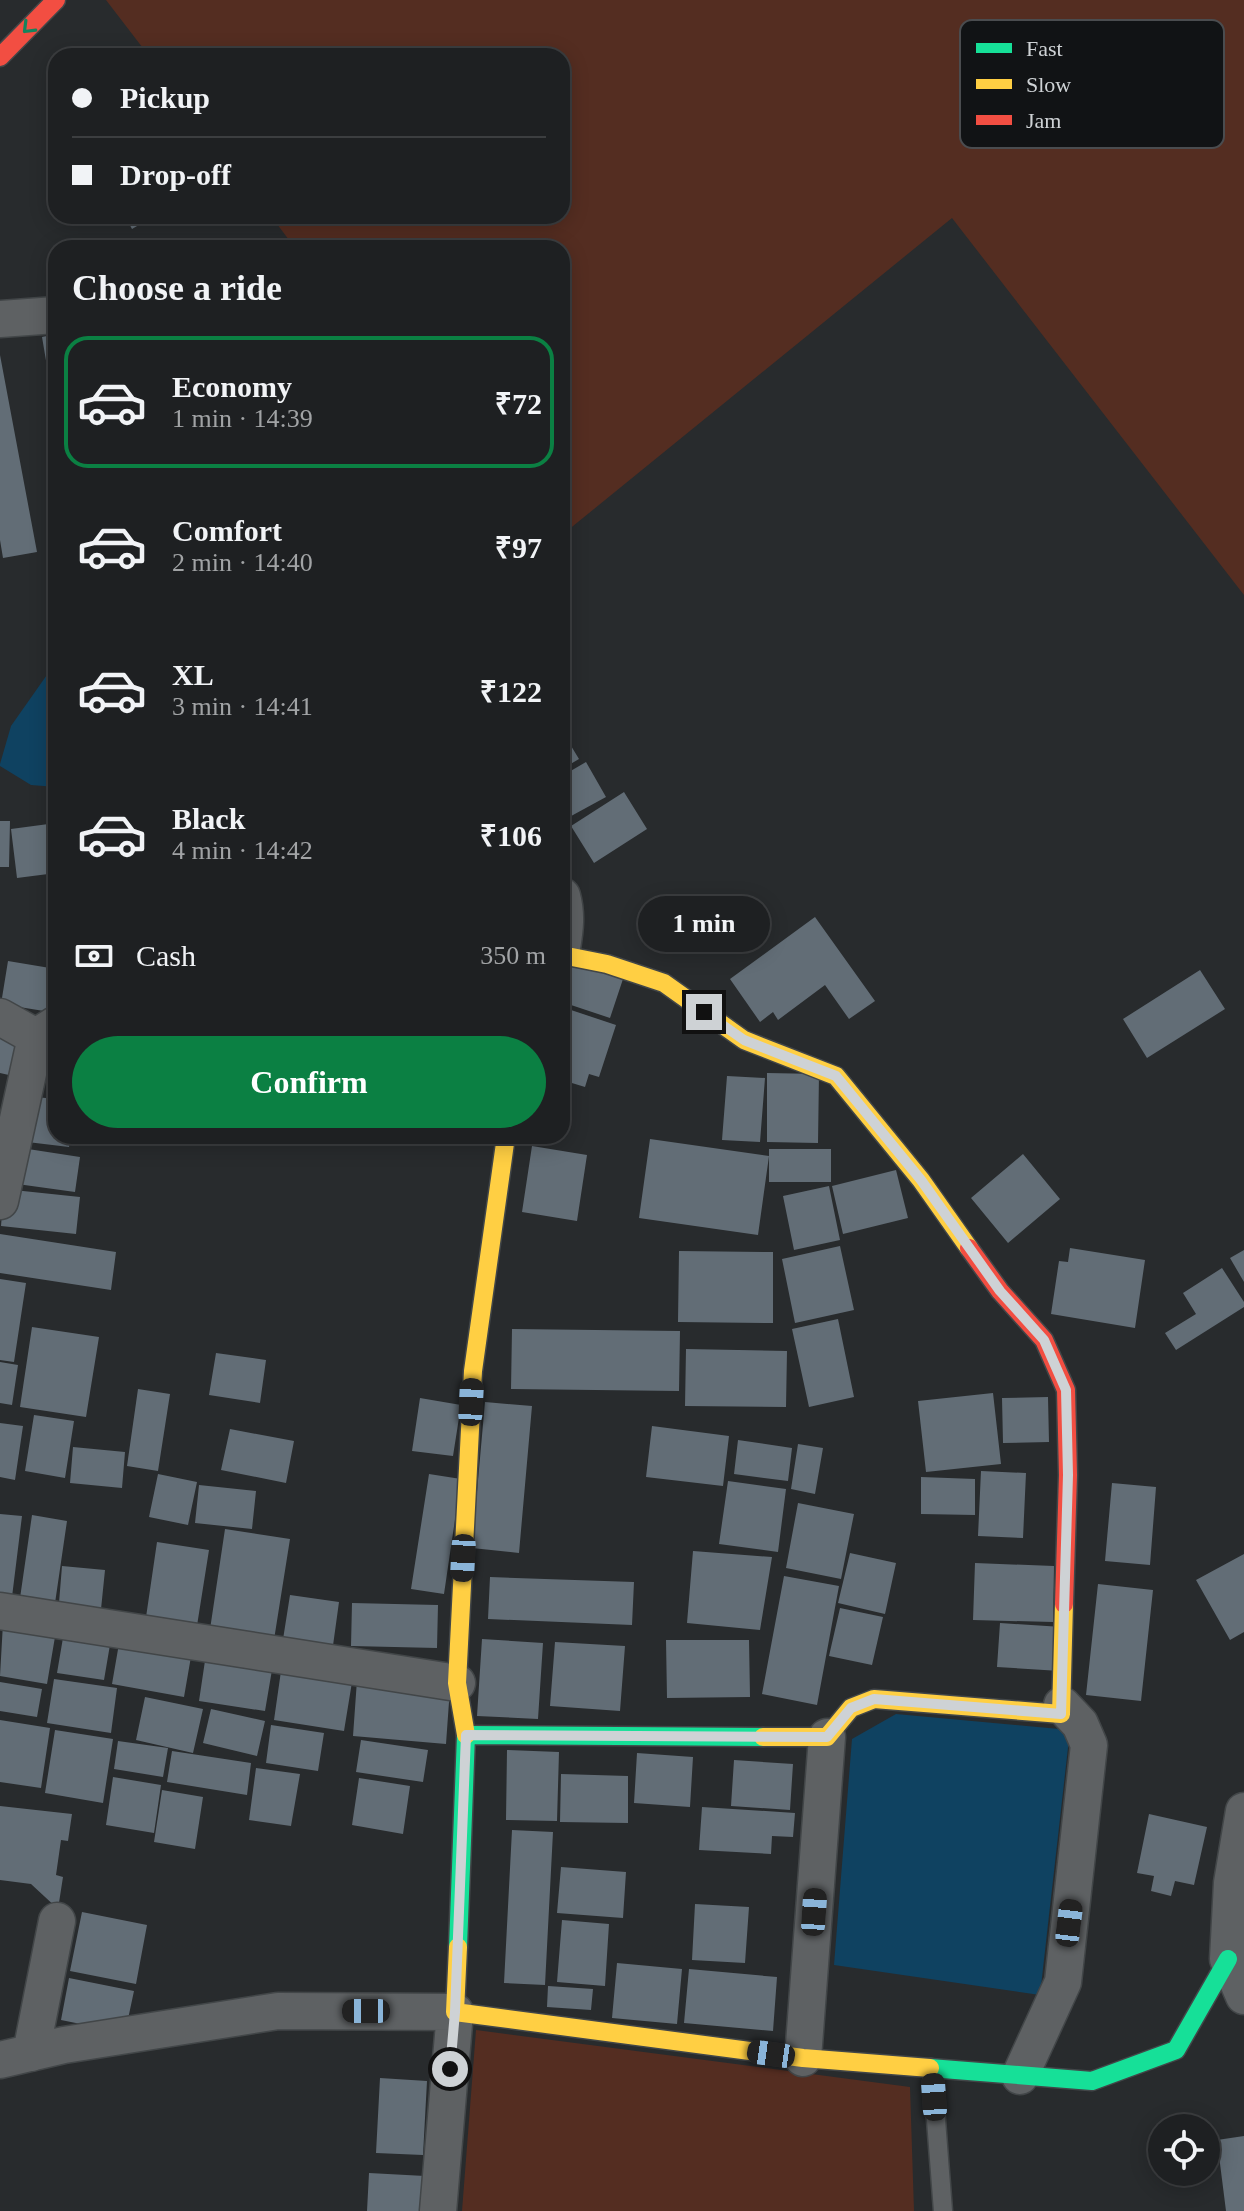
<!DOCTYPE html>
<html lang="en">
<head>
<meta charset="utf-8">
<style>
  :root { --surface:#1e2022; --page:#2b2d2f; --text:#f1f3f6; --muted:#a1a3a5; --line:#3c3e40; --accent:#0b8043 }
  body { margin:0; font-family:"Times New Roman",serif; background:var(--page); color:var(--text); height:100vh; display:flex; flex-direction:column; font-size:30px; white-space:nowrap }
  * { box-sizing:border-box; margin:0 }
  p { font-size:26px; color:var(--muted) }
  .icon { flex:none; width:44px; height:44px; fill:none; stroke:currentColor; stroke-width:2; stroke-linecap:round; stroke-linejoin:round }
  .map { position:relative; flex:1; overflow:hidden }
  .drawer { position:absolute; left:48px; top:240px; width:522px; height:904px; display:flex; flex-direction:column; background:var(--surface); border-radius:24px; box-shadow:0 4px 20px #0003,0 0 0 2px var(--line) }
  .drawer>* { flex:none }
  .banner { position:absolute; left:48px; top:48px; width:522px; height:176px; border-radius:24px; box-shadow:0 4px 20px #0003,0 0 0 2px var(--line); display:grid; align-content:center; height:176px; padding:0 24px; background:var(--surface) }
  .buttons { position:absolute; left:1148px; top:2114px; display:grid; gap:16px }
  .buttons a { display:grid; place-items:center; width:72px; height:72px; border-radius:50%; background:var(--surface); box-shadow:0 4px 20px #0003,0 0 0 2px var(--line); font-size:40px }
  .end { position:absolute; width:36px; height:36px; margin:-18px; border:10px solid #ced2d5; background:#111; box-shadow:0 0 0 4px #111 }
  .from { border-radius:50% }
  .bubble { position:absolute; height:56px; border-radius:28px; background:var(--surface); box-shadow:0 4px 20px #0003,0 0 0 2px var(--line); font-size:26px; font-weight:600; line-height:56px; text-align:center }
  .car { position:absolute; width:24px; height:48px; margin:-24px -12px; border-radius:10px; box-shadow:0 0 6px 2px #0007; background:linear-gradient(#222 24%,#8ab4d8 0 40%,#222 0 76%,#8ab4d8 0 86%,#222 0) }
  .banner b { display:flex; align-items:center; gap:28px; height:76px; font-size:30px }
  .banner b+b { border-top:2px solid var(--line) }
  .banner i { width:20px; height:20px; background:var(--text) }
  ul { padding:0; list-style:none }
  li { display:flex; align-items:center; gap:24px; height:132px; margin:0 16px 12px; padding:0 8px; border:4px solid transparent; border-radius:24px }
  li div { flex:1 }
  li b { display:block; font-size:30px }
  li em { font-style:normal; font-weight:600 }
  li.active { border-color:var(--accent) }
  li>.icon { width:72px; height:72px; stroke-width:1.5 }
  h2 { padding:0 24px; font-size:36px; line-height:96px }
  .pay { display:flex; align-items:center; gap:20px; height:88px; padding:0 24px; font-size:30px }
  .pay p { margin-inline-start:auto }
  .cta { display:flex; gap:16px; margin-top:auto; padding:16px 24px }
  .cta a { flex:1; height:92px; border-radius:48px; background:var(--accent); color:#fff; font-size:32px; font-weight:600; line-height:92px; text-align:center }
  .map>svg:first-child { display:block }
  .green { fill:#542d21 }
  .water { fill:#0f4261 }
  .building { fill:#626d76 }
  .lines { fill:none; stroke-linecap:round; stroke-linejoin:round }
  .lane-casing { stroke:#424648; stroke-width:21 }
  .street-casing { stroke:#424648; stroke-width:39 }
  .fast-casing { stroke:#424648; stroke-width:21 }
  .slow-casing { stroke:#424648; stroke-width:21 }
  .jam-casing { stroke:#424648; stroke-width:21 }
  .lane { stroke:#5e6163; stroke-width:18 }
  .street { stroke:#5e6163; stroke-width:36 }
  .fast { stroke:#16e098; stroke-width:18 }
  .slow { stroke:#ffcf43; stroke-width:18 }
  .jam { stroke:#f24e42; stroke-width:18 }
  .oneway { stroke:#14845d }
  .route { stroke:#ced2d5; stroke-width:10 }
  .key { fill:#111315; stroke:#4a4c4f; stroke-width:2 }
  .key-label { font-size:22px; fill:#ced2d5 }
</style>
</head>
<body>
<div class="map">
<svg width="1244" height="2211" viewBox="0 0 1244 2211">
  <rect width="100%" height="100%" fill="#282b2d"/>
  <path class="green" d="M 106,0 L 1244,0 L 1244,595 L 952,218 L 562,535 L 562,248 L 295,248 L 271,216 L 562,216 L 562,56 L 149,56 Z
    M 476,2030 L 910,2087 L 914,2211 L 462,2211 Z"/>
  <path class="water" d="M 56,662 L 56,787 L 31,785 L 0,766 L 0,764 L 11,726 Z
    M 896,1714 L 1070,1730 L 1040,1995 L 834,1965 L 852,1739 Z"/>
  <path class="building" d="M 125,216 L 154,216 L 132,229 Z
    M 56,334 L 56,389 L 51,390 L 42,337 Z
    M 0,355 L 37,552 L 3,558 L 0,540 Z
    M 562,731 L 579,759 L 562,769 Z
    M 586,762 L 606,797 L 562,821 L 562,776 Z
    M 624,792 L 647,829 L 594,863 L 571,826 Z
    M 0,821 L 10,821 L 9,867 L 0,867 Z
    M 56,823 L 56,873 L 17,878 L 11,829 Z
    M 815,917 L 875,1001 L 849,1019 L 825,985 L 778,1020 L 773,1012 L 760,1022 L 730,979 Z
    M 574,959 L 624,976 L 610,1018 L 562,1002 Z
    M 8,961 L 56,969 L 56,1013 L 1,1004 Z
    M 1200,970 L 1225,1009 L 1147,1058 L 1123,1019 Z
    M 562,1007 L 616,1025 L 599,1077 L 589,1074 L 585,1087 L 562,1080 Z
    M 0,1033 L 31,1040 L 22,1078 L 0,1073 Z
    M 767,1073 L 819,1074 L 818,1143 L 767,1142 Z
    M 727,1076 L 765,1078 L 760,1142 L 722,1140 Z
    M 25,1096 L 56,1099 L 56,1136 L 71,1136 L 69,1147 L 19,1141 Z
    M 650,1139 L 769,1156 L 758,1235 L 639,1218 Z
    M 532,1146 L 587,1155 L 577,1221 L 522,1212 Z
    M 15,1147 L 80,1157 L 75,1192 L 10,1183 Z
    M 769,1149 L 831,1149 L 831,1182 L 769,1182 Z
    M 1023,1154 L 1060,1199 L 1008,1243 L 971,1198 Z
    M 896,1170 L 908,1218 L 843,1234 L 832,1186 Z
    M 829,1186 L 840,1240 L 794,1250 L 783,1196 Z
    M 4,1189 L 80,1197 L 76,1234 L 1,1226 Z
    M 0,1234 L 116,1252 L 111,1290 L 0,1273 Z
    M 840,1246 L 854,1310 L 795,1323 L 782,1259 Z
    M 1070,1248 L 1145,1260 L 1135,1328 L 1051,1314 L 1059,1261 L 1068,1262 Z
    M 1244,1250 L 1244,1282 L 1230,1258 Z
    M 679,1251 L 773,1252 L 773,1323 L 678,1322 Z
    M 1222,1268 L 1244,1302 L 1244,1307 L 1176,1350 L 1165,1333 L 1196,1314 L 1183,1293 Z
    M 0,1279 L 26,1283 L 14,1362 L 0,1360 Z
    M 838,1319 L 854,1397 L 809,1407 L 792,1329 Z
    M 32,1327 L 99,1337 L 86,1417 L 20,1407 Z
    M 512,1329 L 680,1331 L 679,1391 L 511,1389 Z
    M 686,1349 L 787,1351 L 786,1407 L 685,1406 Z
    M 216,1353 L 266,1360 L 260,1403 L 209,1395 Z
    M 0,1362 L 18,1365 L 12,1405 L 0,1403 Z
    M 138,1389 L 170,1394 L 158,1471 L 127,1466 Z
    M 993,1393 L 1001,1464 L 926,1472 L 918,1401 Z
    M 1048,1397 L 1049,1442 L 1003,1443 L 1002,1398 Z
    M 420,1398 L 461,1405 L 453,1456 L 412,1451 Z
    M 485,1402 L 532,1406 L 519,1553 L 472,1548 Z
    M 34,1415 L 74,1421 L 65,1478 L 25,1471 Z
    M 0,1423 L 23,1426 L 15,1480 L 0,1477 Z
    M 652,1426 L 729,1436 L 723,1486 L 646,1477 Z
    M 230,1429 L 294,1441 L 286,1483 L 221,1470 Z
    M 738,1440 L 792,1448 L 788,1481 L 734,1474 Z
    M 798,1444 L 823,1448 L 815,1494 L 791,1489 Z
    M 73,1447 L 125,1452 L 122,1488 L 70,1483 Z
    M 981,1471 L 1026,1473 L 1023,1538 L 978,1536 Z
    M 158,1474 L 197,1482 L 188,1525 L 149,1517 Z
    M 429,1474 L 461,1479 L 444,1594 L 411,1589 Z
    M 921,1477 L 975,1479 L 975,1515 L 921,1514 Z
    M 728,1481 L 786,1489 L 778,1552 L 719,1544 Z
    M 1112,1483 L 1156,1487 L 1150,1565 L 1105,1561 Z
    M 199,1485 L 256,1491 L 252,1529 L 195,1523 Z
    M 798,1503 L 854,1514 L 841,1579 L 786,1568 Z
    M 0,1514 L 22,1516 L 12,1597 L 0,1595 Z
    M 32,1515 L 67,1521 L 54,1610 L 19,1605 Z
    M 225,1529 L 290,1539 L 273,1646 L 209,1636 Z
    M 157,1542 L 209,1550 L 196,1632 L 145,1624 Z
    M 693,1551 L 772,1557 L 760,1630 L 687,1623 Z
    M 850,1553 L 896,1563 L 885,1614 L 838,1603 Z
    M 1244,1554 L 1244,1632 L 1230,1640 L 1196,1580 Z
    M 975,1563 L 1054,1566 L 1053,1622 L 973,1620 Z
    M 62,1566 L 105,1570 L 100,1619 L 58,1615 Z
    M 784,1576 L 839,1586 L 817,1705 L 762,1694 Z
    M 490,1577 L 634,1582 L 632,1625 L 488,1619 Z
    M 1098,1584 L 1153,1590 L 1141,1701 L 1086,1695 Z
    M 290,1595 L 339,1602 L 331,1660 L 281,1652 Z
    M 352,1603 L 438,1605 L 437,1648 L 351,1646 Z
    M 840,1608 L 883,1617 L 872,1665 L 829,1656 Z
    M 3,1623 L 56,1631 L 47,1684 L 0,1676 Z
    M 1000,1623 L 1062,1627 L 1060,1671 L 997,1667 Z
    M 65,1626 L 112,1633 L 104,1680 L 57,1673 Z
    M 121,1632 L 193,1645 L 184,1697 L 112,1684 Z
    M 482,1639 L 543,1643 L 538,1719 L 477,1716 Z
    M 666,1640 L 749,1640 L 750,1697 L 667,1698 Z
    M 555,1642 L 625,1646 L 620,1711 L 550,1706 Z
    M 206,1654 L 273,1664 L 265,1711 L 199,1701 Z
    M 281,1671 L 352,1682 L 344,1731 L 274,1720 Z
    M 54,1679 L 117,1688 L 111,1733 L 47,1723 Z
    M 357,1680 L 450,1688 L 446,1744 L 353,1736 Z
    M 0,1682 L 42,1689 L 37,1717 L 0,1711 Z
    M 145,1697 L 203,1709 L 193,1753 L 136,1740 Z
    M 211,1709 L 265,1721 L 257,1756 L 203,1743 Z
    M 0,1720 L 50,1728 L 41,1788 L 0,1782 Z
    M 271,1725 L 324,1733 L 318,1771 L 266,1763 Z
    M 55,1730 L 113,1739 L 103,1803 L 45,1793 Z
    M 361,1740 L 428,1750 L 423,1782 L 356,1772 Z
    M 118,1741 L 168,1748 L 163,1777 L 114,1769 Z
    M 507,1750 L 559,1752 L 557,1821 L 506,1820 Z
    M 172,1751 L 251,1763 L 247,1795 L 167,1782 Z
    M 637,1753 L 693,1757 L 690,1807 L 634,1803 Z
    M 734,1760 L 793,1764 L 790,1810 L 731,1806 Z
    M 256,1768 L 300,1774 L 291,1826 L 249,1820 Z
    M 561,1774 L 628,1776 L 628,1823 L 560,1822 Z
    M 113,1777 L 161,1785 L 154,1833 L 106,1825 Z
    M 359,1778 L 410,1786 L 403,1834 L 352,1825 Z
    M 162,1790 L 203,1797 L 195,1849 L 154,1842 Z
    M 0,1806 L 72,1814 L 68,1841 L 61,1840 L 56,1875 L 63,1877 L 58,1909 L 31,1884 L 0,1880 Z
    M 702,1807 L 795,1813 L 793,1837 L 772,1836 L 771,1854 L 699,1850 Z
    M 1149,1814 L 1207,1827 L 1194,1885 L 1175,1881 L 1171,1896 L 1151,1891 L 1154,1876 L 1137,1873 Z
    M 512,1830 L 553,1832 L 545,1985 L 504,1983 Z
    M 561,1867 L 626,1872 L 623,1918 L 557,1913 Z
    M 695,1904 L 749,1907 L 745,1963 L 692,1960 Z
    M 82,1912 L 147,1925 L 136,1984 L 70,1971 Z
    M 562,1920 L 609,1924 L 605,1986 L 557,1982 Z
    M 617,1963 L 682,1969 L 677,2024 L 612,2018 Z
    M 689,1969 L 777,1977 L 773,2031 L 684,2023 Z
    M 69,1978 L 134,1991 L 125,2033 L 61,2020 Z
    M 548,1986 L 593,1989 L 591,2010 L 547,2007 Z
    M 380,2078 L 427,2081 L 423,2155 L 376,2153 Z
    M 1244,2136 L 1244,2211 L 1226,2211 L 1217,2140 Z
    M 369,2173 L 425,2176 L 423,2211 L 367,2211 Z"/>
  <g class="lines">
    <defs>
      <path id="lane" d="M 932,2068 L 943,2211"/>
      <path id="street" d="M 0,319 L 56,315
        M 562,896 C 567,914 565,930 562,948
        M 0,1017 L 36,1037 L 55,1025
        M 0,1201 L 36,1037
        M 0,1611 L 457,1683
        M 1244,1811 L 1232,1883 L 1228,1959 L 1244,1996
        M 31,2053 L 57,1921
        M 803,2058 L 827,1737
        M 0,2060 L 64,2045 L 278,2011 L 455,2012 L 438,2211
        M 1020,2076 L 1063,1982 L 1089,1745 L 1080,1724 L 1062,1705"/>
      <path id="fast" d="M 458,1947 L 466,1735 L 763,1737
        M 930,2068 L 1092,2081 L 1176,2050 L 1228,1959"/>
      <path id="slow" d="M 562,955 L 607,964 L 664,983 L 744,1040 L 836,1076 L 921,1180 L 969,1248
        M 466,1735 L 457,1683 L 473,1371 L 506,1136
        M 763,1737 L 827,1737 L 851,1708 L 874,1699 L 1061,1714 L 1064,1604
        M 458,1947 L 455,2012 L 803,2058 L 930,2068"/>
      <path id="jam" d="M 0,57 L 56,0
        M 969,1248 L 1000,1291 L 1044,1340 L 1066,1390 L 1068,1475 L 1064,1604"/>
    </defs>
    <use href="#lane" class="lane-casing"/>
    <use href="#street" class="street-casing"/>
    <use href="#fast" class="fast-casing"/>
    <use href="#slow" class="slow-casing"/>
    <use href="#jam" class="jam-casing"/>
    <use href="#lane" class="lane"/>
    <use href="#street" class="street"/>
    <use href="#fast" class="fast"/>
    <use href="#slow" class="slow"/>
    <use href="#jam" class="jam"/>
  </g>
  <defs><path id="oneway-chevron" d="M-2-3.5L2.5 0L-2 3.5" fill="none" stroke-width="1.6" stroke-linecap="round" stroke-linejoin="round" transform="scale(2)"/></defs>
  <use class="oneway" href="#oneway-chevron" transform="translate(28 28) rotate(135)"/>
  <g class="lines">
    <path class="route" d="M 450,2069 L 455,2012 L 466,1735 L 827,1737 L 851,1708 L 874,1699 L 1061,1714 L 1068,1475 L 1066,1390 L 1044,1340 L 1000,1291 L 921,1180 L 836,1076 L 744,1040 L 704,1012"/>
  </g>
  <rect x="960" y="20" width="264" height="128" rx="12" class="key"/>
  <rect x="976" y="43" width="36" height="10" fill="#16e098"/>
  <rect x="976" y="79" width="36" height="10" fill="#ffcf43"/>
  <rect x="976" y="115" width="36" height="10" fill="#f24e42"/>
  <g class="key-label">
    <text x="1026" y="56">Fast</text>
    <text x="1026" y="92">Slow</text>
    <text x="1026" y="128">Jam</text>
  </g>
</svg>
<div class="buttons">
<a><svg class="icon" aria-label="locate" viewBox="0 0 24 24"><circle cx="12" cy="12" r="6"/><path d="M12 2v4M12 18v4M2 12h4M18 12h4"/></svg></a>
</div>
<i class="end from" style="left:450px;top:2069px"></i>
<i class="end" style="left:704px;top:1012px"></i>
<div class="bubble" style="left:638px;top:896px;width:132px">1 min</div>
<i class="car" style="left:471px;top:1402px;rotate:3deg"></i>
<i class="car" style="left:463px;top:1558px;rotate:183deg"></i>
<i class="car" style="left:814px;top:1912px;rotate:4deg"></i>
<i class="car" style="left:1069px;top:1923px;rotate:7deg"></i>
<i class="car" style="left:366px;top:2011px;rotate:270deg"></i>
<i class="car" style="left:771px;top:2054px;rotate:278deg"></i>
<i class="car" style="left:934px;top:2097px;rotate:356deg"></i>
<div class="banner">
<b><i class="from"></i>Pickup</b>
<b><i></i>Drop-off</b>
</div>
<section class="drawer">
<h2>Choose a ride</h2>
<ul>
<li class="active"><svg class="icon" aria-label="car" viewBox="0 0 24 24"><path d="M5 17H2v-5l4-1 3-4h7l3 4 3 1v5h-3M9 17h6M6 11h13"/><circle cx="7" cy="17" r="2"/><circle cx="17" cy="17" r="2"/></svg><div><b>Economy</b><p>1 min · 14:39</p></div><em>₹72</em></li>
<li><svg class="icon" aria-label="car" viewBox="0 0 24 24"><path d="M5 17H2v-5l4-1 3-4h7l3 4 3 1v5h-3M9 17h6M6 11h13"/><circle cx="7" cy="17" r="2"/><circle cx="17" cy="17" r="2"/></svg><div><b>Comfort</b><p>2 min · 14:40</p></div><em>₹97</em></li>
<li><svg class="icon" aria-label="car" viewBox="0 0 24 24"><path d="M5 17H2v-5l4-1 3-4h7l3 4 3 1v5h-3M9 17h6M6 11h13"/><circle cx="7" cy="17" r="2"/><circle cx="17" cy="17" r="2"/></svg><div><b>XL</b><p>3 min · 14:41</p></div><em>₹122</em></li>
<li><svg class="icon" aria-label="car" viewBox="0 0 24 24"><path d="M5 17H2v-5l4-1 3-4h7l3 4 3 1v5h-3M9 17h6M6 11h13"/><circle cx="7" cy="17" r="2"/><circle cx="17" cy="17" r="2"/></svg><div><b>Black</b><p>4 min · 14:42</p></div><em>₹106</em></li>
</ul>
<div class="pay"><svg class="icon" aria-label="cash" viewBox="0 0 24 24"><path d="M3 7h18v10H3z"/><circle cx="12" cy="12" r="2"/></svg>Cash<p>350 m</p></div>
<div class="cta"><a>Confirm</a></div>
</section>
</div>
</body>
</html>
